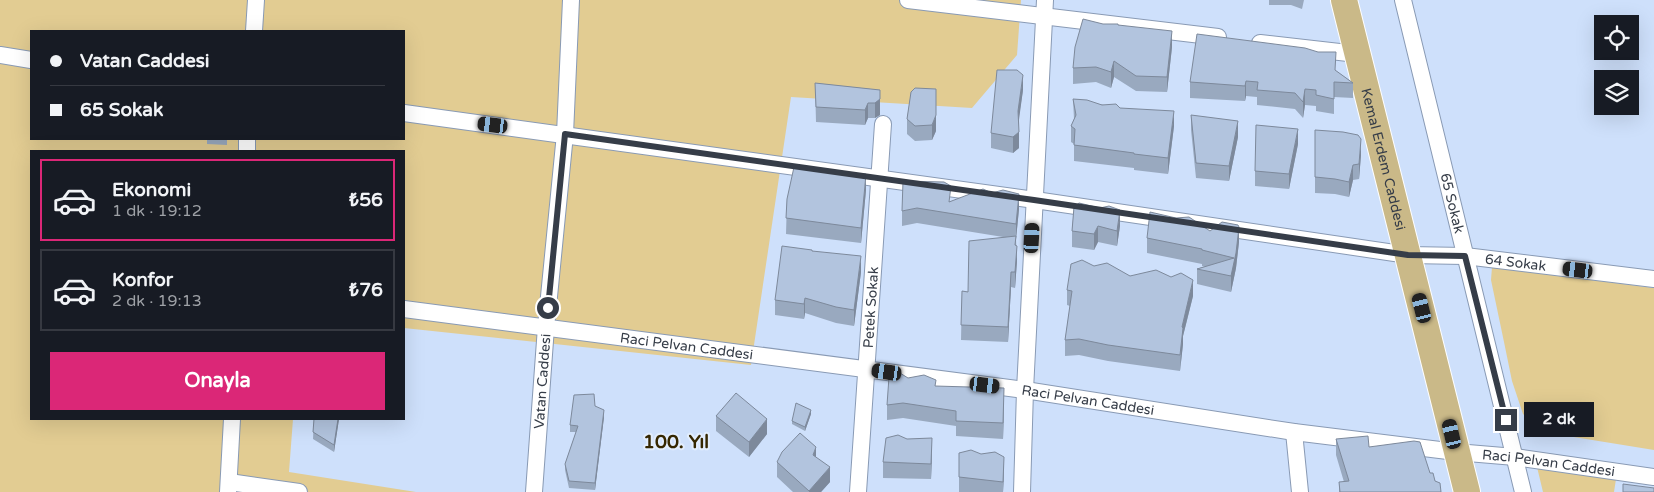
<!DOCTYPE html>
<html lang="tr">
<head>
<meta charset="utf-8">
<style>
  :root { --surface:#171b24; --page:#20242c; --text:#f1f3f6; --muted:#9ea1a6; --line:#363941; --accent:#db2777 }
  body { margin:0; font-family:"Varela Round",sans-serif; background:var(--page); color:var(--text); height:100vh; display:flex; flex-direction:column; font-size:19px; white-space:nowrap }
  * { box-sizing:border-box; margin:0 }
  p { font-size:16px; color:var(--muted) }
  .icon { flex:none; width:28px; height:28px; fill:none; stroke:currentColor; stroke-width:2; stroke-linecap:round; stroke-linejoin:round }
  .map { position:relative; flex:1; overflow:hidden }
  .panel { position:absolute; left:30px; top:150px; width:375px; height:270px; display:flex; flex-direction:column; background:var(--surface); border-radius:0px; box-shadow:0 5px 20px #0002 }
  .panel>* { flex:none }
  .banner { position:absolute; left:30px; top:30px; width:375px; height:110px; border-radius:0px; box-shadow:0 5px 20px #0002; display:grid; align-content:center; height:110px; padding:0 20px; background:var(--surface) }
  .fabs { position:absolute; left:1594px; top:15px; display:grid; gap:10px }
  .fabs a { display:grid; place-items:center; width:45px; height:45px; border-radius:0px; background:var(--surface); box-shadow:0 5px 20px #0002; font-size:25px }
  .end { position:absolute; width:22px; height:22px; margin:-11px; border:6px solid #363d48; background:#fff; box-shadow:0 0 0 2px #fff }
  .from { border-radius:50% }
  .bubble { position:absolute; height:35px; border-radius:0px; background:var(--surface); box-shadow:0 5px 20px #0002; font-size:16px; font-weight:700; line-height:35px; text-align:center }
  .car { position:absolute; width:15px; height:30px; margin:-15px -8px; border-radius:6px; box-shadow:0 0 4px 1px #0007; background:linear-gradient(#222 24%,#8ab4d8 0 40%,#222 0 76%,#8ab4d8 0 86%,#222 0) }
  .banner b { display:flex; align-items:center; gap:18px; height:48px; font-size:19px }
  .banner b+b { border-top:1px solid var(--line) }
  .banner i { width:12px; height:12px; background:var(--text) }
  ul { padding:9px 0 0; list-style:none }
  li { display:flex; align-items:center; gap:15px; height:82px; margin:0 10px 8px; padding:0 10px; border:2px solid var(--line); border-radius:0px }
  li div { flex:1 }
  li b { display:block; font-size:19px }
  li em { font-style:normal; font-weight:700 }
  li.on { border-color:var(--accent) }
  li>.icon { width:45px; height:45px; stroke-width:1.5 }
  .button { display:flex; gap:10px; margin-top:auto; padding:10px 20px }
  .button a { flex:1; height:58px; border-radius:0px; background:var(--accent); color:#fff; font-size:20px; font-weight:700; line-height:58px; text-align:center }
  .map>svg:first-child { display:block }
  .green { fill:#e2cc92; fill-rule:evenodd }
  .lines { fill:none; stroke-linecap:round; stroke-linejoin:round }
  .street-casing { stroke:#899ab4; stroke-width:18 }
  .primary-casing { stroke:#fff; stroke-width:28 }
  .street { stroke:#fff; stroke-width:16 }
  .primary { stroke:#cab988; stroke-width:26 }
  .wall { fill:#99a9bf }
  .shaded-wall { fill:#7d899b }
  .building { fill:#b2c4de; stroke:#7d899b }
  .route { stroke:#363d48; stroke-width:6 }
  .labels { text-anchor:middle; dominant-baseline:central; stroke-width:4; stroke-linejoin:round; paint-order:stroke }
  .street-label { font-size:14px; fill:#363d48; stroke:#e2edfd }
  .district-label { font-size:19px; font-weight:bold; fill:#352700; stroke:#e2edfd }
</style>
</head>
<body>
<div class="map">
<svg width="1654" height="492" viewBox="0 0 1654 492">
  <rect width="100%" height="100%" fill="#cee0fb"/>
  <path class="green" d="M 0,0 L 1021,0 L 1017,55 L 972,108 L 791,97 L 751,365 L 404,328 L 404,151 L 31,151 L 31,419 L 293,419 L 289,472 L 416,492 L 0,492 ZM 31,31 L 404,31 L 404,139 L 31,139 Z
    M 1492,267 L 1654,288 L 1654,450 L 1543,432 L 1523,414 L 1512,381 L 1504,342 L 1491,280 Z
    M 1537,467 L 1616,479 L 1614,492 L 1543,492 Z"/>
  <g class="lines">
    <defs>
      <g id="street">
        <path d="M 908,0 L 1218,37"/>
        <path id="s1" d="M 1403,0 L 1523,492"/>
        <path d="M 254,31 L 256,0"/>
        <path d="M 1260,43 L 1357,54"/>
        <path d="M 0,55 L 31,60"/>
        <path id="s2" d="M 404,113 L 1035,200 L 1408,255 L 1465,256 L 1654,279"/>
        <path d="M 247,151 L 247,139"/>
        <path id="s3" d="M 404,309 L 1025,390 L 1294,432 L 1456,452 L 1515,457 L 1654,477"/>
        <path d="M 1294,432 L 1300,492"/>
        <path d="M 229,482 L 299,492"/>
        <path d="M 228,492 L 232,419"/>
        <path id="s4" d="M 534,492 L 546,327 L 565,134 L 571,0"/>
        <path id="s5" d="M 858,492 L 883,124"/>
        <path d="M 1022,492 L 1025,390 L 1045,0"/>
      </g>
      <g id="primary">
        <path id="s6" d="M 1344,0 L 1467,492"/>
      </g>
    </defs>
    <use href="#street" class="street-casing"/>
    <use href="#primary" class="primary-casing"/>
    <use href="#street" class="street"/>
    <use href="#primary" class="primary"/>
  </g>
  <path class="wall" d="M 1269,0 L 1304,0 L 1302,9 L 1291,5 L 1269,5 Z
    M 1103,24 L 1118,25 L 1172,47 L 1167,92 L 1136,91 L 1114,77 L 1111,88 L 1096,82 L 1073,84 L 1073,68 Z
    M 1318,52 L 1336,71 L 1353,83 L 1353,98 L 1334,97 L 1334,114 L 1316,111 L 1316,106 L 1305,105 L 1303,118 L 1295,109 L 1257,105 L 1257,97 L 1246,96 L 1245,101 L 1190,98 L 1190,82 Z
    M 815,83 L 880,90 L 880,115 L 875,118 L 868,118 L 865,125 L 816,122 Z
    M 1023,90 L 1018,122 L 1019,148 L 1013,153 L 991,148 L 991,133 Z
    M 911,92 L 936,131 L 932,140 L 915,141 L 907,134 L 907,119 Z
    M 1073,99 L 1120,108 L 1174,126 L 1168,174 L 1134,170 L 1134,168 L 1074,161 L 1074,144 L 1071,142 L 1071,126 L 1074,119 Z
    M 1191,115 L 1238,137 L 1229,181 L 1196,178 L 1191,130 Z
    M 1315,130 L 1361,155 L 1359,179 L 1353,180 L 1349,197 L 1335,194 L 1315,193 Z
    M 207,139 L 227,139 L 227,145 L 207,144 Z
    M 1298,144 L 1289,189 L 1255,186 L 1255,171 Z
    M 821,172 L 866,190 L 861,243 L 786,234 L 787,199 Z
    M 951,201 L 1019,209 L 1016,239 L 1017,261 L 1015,288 L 1011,287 L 1008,342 L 961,340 L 962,291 L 968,292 L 1003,237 L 917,223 L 902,226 L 902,211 Z
    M 1074,207 L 1120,226 L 1117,246 L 1098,242 L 1094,250 L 1072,247 L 1072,231 Z
    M 1210,231 L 1239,242 L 1236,268 L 1231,292 L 1197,284 L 1197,269 L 1205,266 L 1202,266 L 1202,264 L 1147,253 L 1147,238 Z
    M 812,251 L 861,272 L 854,326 L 836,323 L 805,313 L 804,319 L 775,315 L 775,300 Z
    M 1094,266 L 1130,276 L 1193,296 L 1183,336 L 1183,344 L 1180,371 L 1108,361 L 1079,355 L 1065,356 L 1065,340 L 1070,306 L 1067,305 L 1067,290 Z
    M 908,378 L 936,386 L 1004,404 L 1003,439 L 956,436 L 956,426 L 903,418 L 887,420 L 887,405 Z
    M 595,406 L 604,417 L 595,490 L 569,488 L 565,470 L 565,464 L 576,432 L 570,432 L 570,425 Z
    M 811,414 L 805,431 L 792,424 L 792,421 Z
    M 716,416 L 767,434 L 749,457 L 716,431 Z
    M 314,419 L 339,419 L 334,452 L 313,439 Z
    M 1336,439 L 1369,447 L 1430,473 L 1435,481 L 1441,492 L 1339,492 L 1339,482 L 1344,482 L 1336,455 Z
    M 959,453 L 1004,472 L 1003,492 L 959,492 Z
    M 932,454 L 931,479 L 883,478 L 883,462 Z
    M 816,457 L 830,482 L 821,492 L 793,492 L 777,477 L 777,462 Z"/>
  <path class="shaded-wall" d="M 1172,31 L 1172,47 L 1167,92 L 1167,77 Z
    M 1114,61 L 1114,77 L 1111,88 L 1111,72 Z
    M 1023,75 L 1023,90 L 1018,127 L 1018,111 Z
    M 1246,81 L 1246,96 L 1245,101 L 1245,86 Z
    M 1305,89 L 1305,105 L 1303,118 L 1303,102 Z
    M 880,90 L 880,115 L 875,118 L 875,103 Z
    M 868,103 L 868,118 L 865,125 L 865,110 Z
    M 1174,111 L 1174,126 L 1168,174 L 1168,158 Z
    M 936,115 L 936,131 L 932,140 L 932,125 Z
    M 1238,121 L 1238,137 L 1229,181 L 1229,166 Z
    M 1298,129 L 1298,144 L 1289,189 L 1289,174 Z
    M 1019,132 L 1019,148 L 1013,153 L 1013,137 Z
    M 1361,139 L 1361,155 L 1359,179 L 1359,164 Z
    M 1353,165 L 1353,180 L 1349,197 L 1349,182 Z
    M 866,174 L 866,190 L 861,243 L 861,228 Z
    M 1019,194 L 1019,209 L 1016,239 L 1016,224 Z
    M 1120,210 L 1120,226 L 1117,246 L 1117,231 Z
    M 1098,226 L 1098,242 L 1094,250 L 1094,234 Z
    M 1239,227 L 1239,242 L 1236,268 L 1231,292 L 1231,276 Z
    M 1017,246 L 1017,261 L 1015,288 L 1015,272 Z
    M 861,256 L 861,272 L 854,326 L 854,310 Z
    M 1011,272 L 1011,287 L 1008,342 L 1008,327 Z
    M 1193,280 L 1193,296 L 1183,336 L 1183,344 L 1180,371 L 1182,327 Z
    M 805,298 L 805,313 L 804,319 L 804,304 Z
    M 1004,388 L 1004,404 L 1003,439 L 1003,423 Z
    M 604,410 L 604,417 L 595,490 L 595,483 Z
    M 811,410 L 811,414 L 805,431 L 805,427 Z
    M 338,419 L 339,419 L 334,452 L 334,445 Z
    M 767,419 L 767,434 L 749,457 L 749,442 Z
    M 932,438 L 932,454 L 931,479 L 931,464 Z
    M 816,447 L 816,462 L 813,455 Z
    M 1004,457 L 1004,472 L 1003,492 L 1003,482 Z
    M 830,467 L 830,482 L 821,492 L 809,492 L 809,491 Z"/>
  <path class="building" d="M 1083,19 L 1103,24 L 1118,24 L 1118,25 L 1172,31 L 1167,77 L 1136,76 L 1114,61 L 1111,72 L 1096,67 L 1073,68 L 1075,47 Z
    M 1197,34 L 1305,48 L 1318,52 L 1336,52 L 1335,70 L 1353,83 L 1334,82 L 1334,99 L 1316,95 L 1316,90 L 1305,89 L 1303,102 L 1295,93 L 1257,90 L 1258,82 L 1246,81 L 1245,86 L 1190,82 Z
    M 997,70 L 1017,70 L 1023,75 L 1018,111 L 1019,132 L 1013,137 L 991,133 Z
    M 815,83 L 880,90 L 880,99 L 875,103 L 868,103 L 865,110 L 816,107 Z
    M 915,88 L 936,89 L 936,115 L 932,125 L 915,126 L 907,119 L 911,92 Z
    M 1073,99 L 1087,100 L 1102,105 L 1116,104 L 1120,108 L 1174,111 L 1168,158 L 1134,154 L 1134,153 L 1074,145 L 1075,129 L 1071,126 L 1076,115 Z
    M 1191,115 L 1238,121 L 1229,166 L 1196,163 Z
    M 1256,125 L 1298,129 L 1289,174 L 1255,171 Z
    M 1315,130 L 1343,132 L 1358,135 L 1361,139 L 1359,164 L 1353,165 L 1349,182 L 1335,179 L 1315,177 Z
    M 794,167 L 821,169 L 821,172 L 866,174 L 861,228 L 786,218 L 787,199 Z
    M 903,181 L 944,182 L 951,186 L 949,202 L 983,189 L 992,193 L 1003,190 L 1019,194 L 1016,224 L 917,208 L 902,211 Z
    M 1079,203 L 1100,208 L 1109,206 L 1120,210 L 1117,231 L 1098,226 L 1094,234 L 1072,231 L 1074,207 Z
    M 1150,212 L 1176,218 L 1189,217 L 1210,231 L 1222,222 L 1238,225 L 1239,227 L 1236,253 L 1231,276 L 1197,269 L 1234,258 L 1202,250 L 1202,249 L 1147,238 Z
    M 1016,236 L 1015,245 L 1017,246 L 1015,272 L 1011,272 L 1008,327 L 961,325 L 962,291 L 968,292 L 969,241 Z
    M 782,246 L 812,250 L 812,251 L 861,256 L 854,310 L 836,307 L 805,298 L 804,304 L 775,300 Z
    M 1082,260 L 1094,266 L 1107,263 L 1130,276 L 1156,270 L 1171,277 L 1181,273 L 1193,280 L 1182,327 L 1183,328 L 1180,355 L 1108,345 L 1079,339 L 1065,340 L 1072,291 L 1067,290 L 1071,264 Z
    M 900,373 L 908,378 L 924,375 L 936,380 L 935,386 L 1004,388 L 1003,423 L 956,421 L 956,411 L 903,403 L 887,405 L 889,377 Z
    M 736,393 L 767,419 L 749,442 L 716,416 Z
    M 594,394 L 595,406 L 604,410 L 595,483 L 569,481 L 565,464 L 578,426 L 570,425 L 574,395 Z
    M 796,403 L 811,410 L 805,427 L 792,421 Z
    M 314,419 L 338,419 L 334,445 L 313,432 Z
    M 800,433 L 816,447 L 813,455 L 830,467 L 809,491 L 777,462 L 782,452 Z
    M 898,435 L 907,439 L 932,438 L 931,464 L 883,462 L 886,438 Z
    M 1368,436 L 1369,447 L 1414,441 L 1420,442 L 1430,473 L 1433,473 L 1435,481 L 1440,483 L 1441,492 L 1340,492 L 1339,482 L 1349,481 L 1336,439 Z
    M 971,450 L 981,454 L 995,452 L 1004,457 L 1003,482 L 959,477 L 959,453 Z
    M 1623,484 L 1654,488 L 1654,492 L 1623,492 Z"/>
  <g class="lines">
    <path class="route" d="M 548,308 L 565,134 L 1034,200 L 1408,255 L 1465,256 L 1506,420"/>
  </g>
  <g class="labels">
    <g class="street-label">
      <text stroke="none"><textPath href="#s6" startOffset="164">Kemal Erdem Caddesi</textPath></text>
      <text stroke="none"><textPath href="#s1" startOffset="209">65 Sokak</textPath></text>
      <text stroke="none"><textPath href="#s2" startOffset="1122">64 Sokak</textPath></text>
      <text stroke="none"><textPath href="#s5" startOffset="185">Petek Sokak</textPath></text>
      <text stroke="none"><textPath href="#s3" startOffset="285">Raci Pelvan Caddesi</textPath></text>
      <text stroke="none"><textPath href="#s4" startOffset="111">Vatan Caddesi</textPath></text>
      <text stroke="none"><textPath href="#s3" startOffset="690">Raci Pelvan Caddesi</textPath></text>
      <text stroke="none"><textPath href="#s3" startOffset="1155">Raci Pelvan Caddesi</textPath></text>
    </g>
    <g class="district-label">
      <text x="676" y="442">100. Yıl</text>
    </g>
  </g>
</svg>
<div class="fabs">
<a><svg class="icon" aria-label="locate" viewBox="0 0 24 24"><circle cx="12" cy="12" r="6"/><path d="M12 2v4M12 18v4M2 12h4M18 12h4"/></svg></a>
<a><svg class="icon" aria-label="layers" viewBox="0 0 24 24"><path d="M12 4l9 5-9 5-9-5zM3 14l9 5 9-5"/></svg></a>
</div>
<i class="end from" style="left:548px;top:308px"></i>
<i class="end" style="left:1506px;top:420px"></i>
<div class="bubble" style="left:1524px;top:402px;width:70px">2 dk</div>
<i class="car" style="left:493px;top:125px;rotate:277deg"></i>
<i class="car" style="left:1032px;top:238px;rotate:3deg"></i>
<i class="car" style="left:1578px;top:270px;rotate:277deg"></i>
<i class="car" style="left:1422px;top:308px;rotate:346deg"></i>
<i class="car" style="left:887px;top:372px;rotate:278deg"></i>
<i class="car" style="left:985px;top:385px;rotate:97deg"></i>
<i class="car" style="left:1452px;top:434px;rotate:347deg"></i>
<div class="banner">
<b><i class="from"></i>Vatan Caddesi</b>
<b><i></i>65 Sokak</b>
</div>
<section class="panel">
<ul>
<li class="on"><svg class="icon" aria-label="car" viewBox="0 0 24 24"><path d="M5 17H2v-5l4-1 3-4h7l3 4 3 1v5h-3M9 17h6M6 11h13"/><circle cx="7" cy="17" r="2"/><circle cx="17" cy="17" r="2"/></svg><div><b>Ekonomi</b><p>1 dk · 19:12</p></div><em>₺56</em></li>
<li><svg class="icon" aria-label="car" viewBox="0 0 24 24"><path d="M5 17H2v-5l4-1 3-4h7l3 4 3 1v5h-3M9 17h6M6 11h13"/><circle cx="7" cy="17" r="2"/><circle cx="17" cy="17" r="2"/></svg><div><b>Konfor</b><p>2 dk · 19:13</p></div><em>₺76</em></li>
</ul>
<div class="button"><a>Onayla</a></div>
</section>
</div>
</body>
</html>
